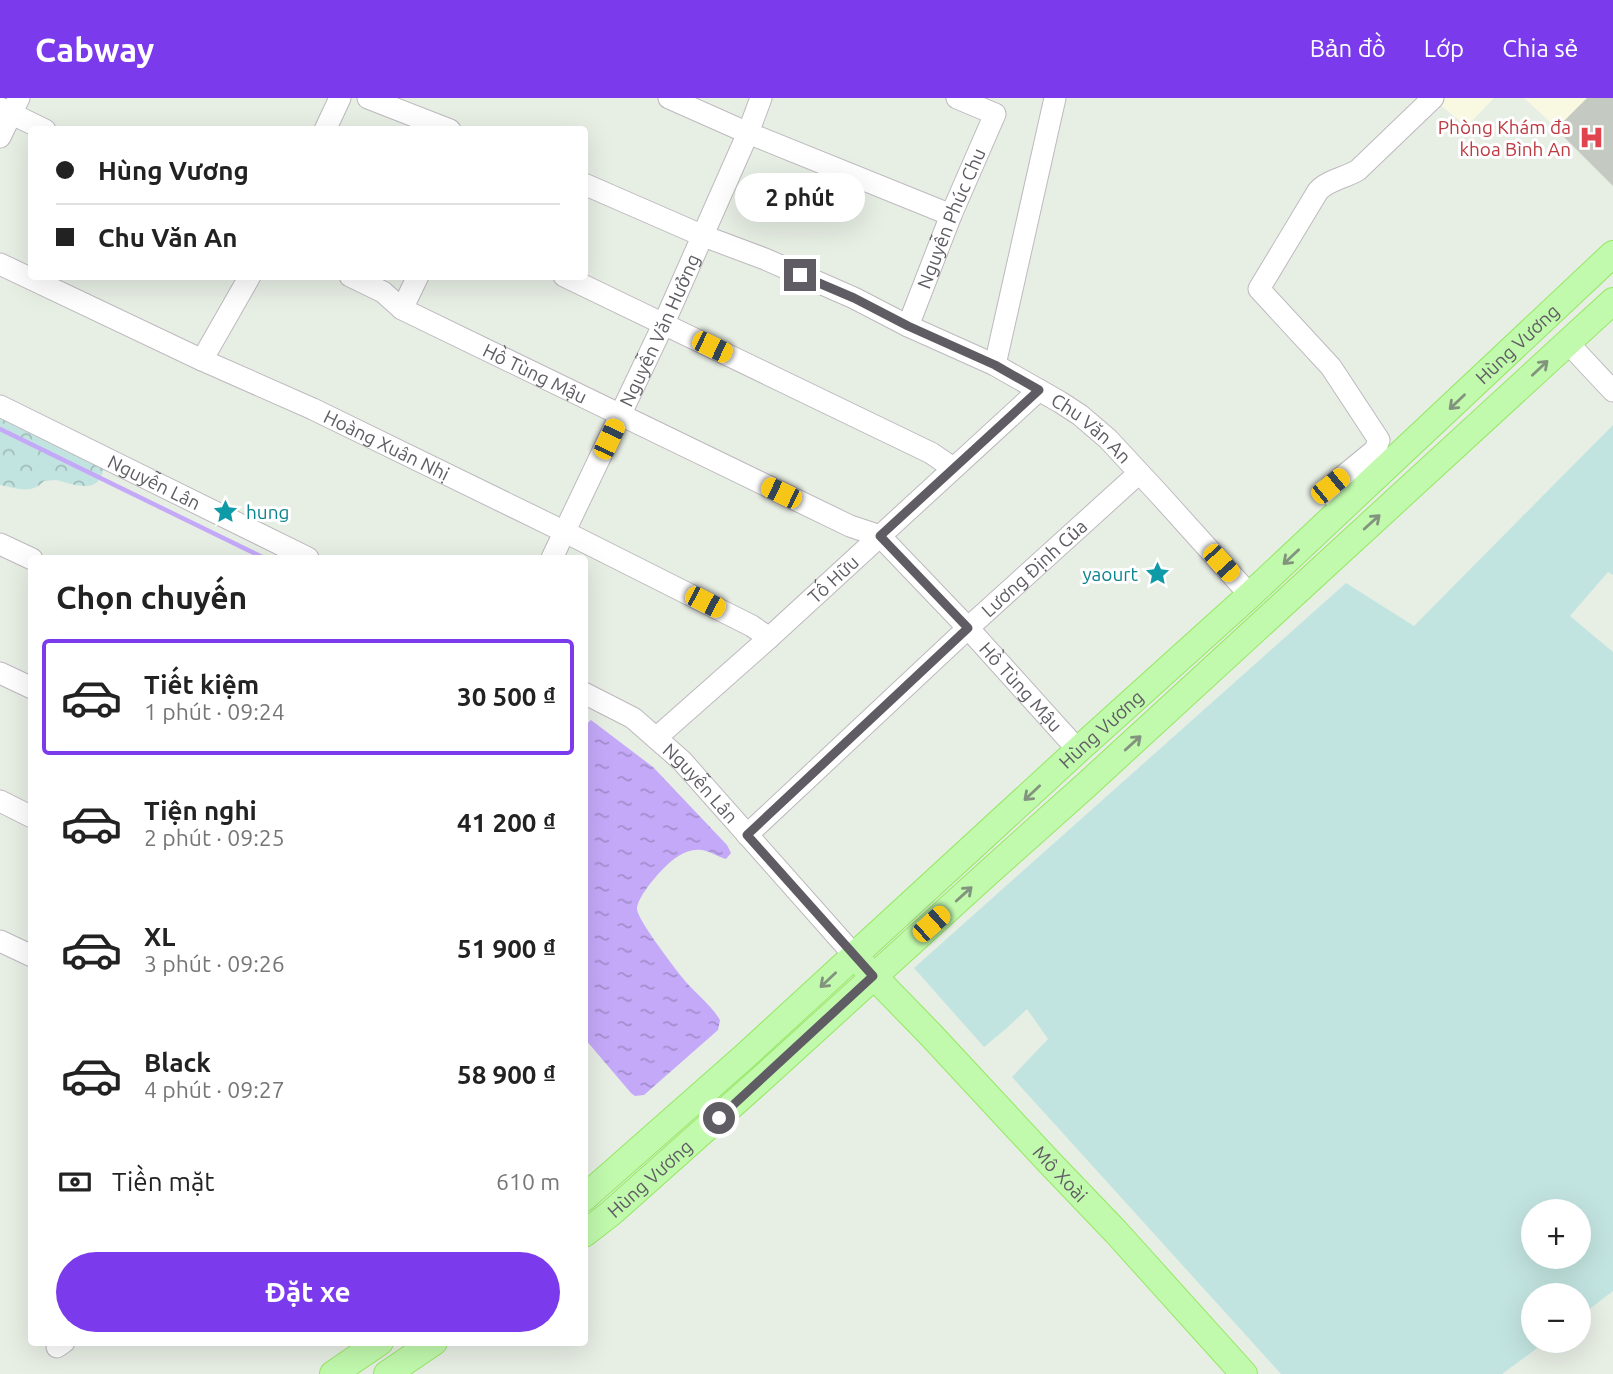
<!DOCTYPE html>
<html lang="vi">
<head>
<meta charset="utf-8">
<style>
  :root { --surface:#fff; --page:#f6f6f6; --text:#222; --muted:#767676; --line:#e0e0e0; --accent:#7c3aed }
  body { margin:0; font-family:Ubuntu,sans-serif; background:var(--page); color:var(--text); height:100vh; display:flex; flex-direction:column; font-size:26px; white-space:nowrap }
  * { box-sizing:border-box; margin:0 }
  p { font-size:23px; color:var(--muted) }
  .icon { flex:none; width:38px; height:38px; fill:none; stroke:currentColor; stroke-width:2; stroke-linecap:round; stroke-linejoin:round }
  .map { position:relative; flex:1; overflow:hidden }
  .details { position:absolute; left:28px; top:457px; width:560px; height:791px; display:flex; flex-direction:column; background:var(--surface); border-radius:7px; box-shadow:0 7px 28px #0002 }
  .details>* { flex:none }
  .hud { position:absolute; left:28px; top:28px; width:560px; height:154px; border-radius:7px; box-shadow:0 7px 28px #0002; display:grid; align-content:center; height:154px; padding:0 28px; background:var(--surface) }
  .fabs { position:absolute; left:1521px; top:1101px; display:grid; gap:14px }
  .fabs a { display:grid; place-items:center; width:70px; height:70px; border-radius:50%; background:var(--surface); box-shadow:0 7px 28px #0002; font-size:35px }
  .end { position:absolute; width:32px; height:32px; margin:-16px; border:9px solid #605c64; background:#fff; box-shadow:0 0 0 4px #fff }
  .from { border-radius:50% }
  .bubble { position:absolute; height:49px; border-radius:24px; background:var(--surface); box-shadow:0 7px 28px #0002; font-size:23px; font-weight:700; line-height:49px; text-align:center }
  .car { position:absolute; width:21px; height:42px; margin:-21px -10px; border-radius:9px; box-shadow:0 0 5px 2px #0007; background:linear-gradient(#f5c518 24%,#345 0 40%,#f5c518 0 76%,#345 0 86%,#f5c518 0) }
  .hud b { display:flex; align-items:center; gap:24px; height:66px; font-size:26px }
  .hud b+b { border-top:2px solid var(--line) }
  .hud i { width:18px; height:18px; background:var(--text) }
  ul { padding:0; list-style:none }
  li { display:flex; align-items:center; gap:21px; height:116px; margin:0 14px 10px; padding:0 14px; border:4px solid transparent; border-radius:7px }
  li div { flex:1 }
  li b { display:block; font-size:26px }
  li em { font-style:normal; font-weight:700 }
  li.selected { border-color:var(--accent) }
  li>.icon { width:63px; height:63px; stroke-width:1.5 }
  h2 { padding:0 28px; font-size:32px; line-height:84px }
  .pay { display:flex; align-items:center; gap:18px; height:77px; padding:0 28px; font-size:26px }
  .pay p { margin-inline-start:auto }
  .cta { display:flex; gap:14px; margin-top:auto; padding:14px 28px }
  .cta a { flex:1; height:80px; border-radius:42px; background:var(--accent); color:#fff; font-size:28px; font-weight:700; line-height:80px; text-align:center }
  header { display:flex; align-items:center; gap:42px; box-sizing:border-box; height:98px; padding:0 35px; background:var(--accent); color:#fff }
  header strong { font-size:33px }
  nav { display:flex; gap:38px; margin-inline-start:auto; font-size:24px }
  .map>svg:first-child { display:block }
  .medical { fill:#f9f9e1 }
  .green { fill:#c2e4e0; fill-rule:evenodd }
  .forest { fill:url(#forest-crowns) }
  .water { fill:url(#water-ripples) }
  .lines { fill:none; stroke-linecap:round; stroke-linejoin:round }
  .stream { stroke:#c4a9f9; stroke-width:4.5 }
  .building { fill:#c4c9c1 }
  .minor-casing { stroke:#bdb9bf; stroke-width:23 }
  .major-casing { stroke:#95e863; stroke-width:28 }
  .minor { stroke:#fff; stroke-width:21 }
  .major { stroke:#c1f9ad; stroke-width:26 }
  .oneway { stroke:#82937e }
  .route { stroke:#605c64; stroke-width:9 }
  .labels { text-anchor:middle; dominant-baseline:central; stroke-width:6; stroke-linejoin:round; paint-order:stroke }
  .health-label { font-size:19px; fill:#be3a42; stroke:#fff; text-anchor:end }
  .street-label { font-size:19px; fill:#605c64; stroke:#fff }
  .culture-label { font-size:19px; fill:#0d838f; stroke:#fff; text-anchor:start }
</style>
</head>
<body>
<header>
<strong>Cabway</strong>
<nav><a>Bản đồ</a><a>Lớp</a><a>Chia sẻ</a></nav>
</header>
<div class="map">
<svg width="1613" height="1276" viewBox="0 0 1613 1276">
  <defs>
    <pattern id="forest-crowns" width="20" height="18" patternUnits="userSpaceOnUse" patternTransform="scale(1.75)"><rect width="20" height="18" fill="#c2e4e0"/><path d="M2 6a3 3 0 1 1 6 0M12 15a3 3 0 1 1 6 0" fill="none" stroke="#a1bcb9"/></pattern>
    <pattern id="water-ripples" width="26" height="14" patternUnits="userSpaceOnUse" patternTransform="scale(1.75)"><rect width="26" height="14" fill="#c4a9f9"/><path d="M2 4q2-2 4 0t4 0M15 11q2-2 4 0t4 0" fill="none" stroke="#a38dcd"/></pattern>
  </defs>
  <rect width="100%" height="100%" fill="#e7eee4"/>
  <path class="medical" d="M 1431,0 L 1494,0 L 1467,28 Z
    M 1524,0 L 1613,0 L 1613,81 Z"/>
  <path class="green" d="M 1613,327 L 1613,477 L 1608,474 L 1570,518 L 1613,554 L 1613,1193 L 1579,1219 L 1578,1197 L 1533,1197 L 1533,1242 L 1547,1243 L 1502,1276 L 1281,1276 L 1012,979 L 1048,941 L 1027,911 L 1008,929 L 984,949 L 914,870 L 1346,485 L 1414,528 ZM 1533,1113 L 1578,1113 L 1578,1158 L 1533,1158 Z"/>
  <path class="forest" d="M 0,318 L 104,370 C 103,373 102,377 100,381 C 90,395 68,384 55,382 C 52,382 48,383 44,383 C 32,397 15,390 0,387 Z"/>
  <path class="water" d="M 591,622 L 653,669 L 727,747 L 731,755 L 726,761 C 718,759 708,752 701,752 C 686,750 673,761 663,771 C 656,778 637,800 637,811 C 637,821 673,868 681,878 C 693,894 710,905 720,922 L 718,932 L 644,997 L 635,998 L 631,995 L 585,941 L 584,628 Z"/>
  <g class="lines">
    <path class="stream" d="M 0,331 L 264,460"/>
  </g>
  <path class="building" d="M 1587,0 L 1613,0 L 1613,88 L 1556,31 Z"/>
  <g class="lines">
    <defs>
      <g id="minor">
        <path d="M 368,0 L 450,32"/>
        <path d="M 669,0 L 748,35 L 951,117"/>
        <path d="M 0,10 L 45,32"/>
        <path d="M 325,32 L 340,0"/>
        <path d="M 0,39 L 19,0"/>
        <path id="s1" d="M 584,86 L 701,137 L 765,161 L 854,200 L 908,228 L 995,267 L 1060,304 L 1080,317 L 1108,341 L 1159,396 L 1250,497"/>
        <path id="s2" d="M 0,166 L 202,262 L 313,311 L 565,434 L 752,528 L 769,540"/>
        <path id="s3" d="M 350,178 L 383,194 L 402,211 L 850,428 L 880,438 L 968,530 L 1078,652"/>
        <path d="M 564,178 L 931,355 L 953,370"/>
        <path d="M 402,211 L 418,178"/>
        <path id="s4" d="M 908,228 L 951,117 L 995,16 L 957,0"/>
        <path d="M 1568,245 L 1613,293"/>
        <path d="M 202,262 L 250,178"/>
        <path d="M 995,267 L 1055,0"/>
        <path id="s5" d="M 0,308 L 308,460"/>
        <path d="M 1341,413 L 1330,389 L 1375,352 L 1379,342 L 1331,269 L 1259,191 L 1318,93 C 1328,82 1345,80 1358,72 L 1433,0"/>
        <path d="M 0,446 L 32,461"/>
        <path id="s6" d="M 552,460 L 664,225 L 748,35 L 761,0"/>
        <path d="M 0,575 L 32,590"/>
        <path id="s7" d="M 584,595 L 633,620 L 682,663 L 854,857"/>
        <path id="s8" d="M 656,640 L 769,540 L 1039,292"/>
        <path d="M 0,703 L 32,719"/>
        <path id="s9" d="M 747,737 L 968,530 L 1139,375"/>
        <path d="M 0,843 L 32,858"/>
        <path d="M 57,1249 L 64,1244"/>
      </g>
      <g id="major">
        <path id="s10" d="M 861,865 L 931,937 L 1049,1064 L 1116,1134 L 1244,1276"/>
        <path id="s11" d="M 584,1100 L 745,958 L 1078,652 L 1250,497 L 1613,156"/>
        <path id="s12" d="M 584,1136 L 611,1115 L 758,984 L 990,773 L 1084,689 L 1613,203"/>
        <path d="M 333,1276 L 380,1244"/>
        <path d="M 387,1276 L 434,1244"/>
      </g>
    </defs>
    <use href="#minor" class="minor-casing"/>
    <use href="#major" class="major-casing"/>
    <use href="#minor" class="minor"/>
    <use href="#major" class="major"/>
  </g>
  <defs><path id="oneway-shaft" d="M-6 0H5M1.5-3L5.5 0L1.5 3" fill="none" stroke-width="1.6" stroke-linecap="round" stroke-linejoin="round" transform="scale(1.75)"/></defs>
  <g class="oneway">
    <use href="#oneway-shaft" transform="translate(1540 270) rotate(-43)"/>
    <use href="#oneway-shaft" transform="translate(1457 304) rotate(136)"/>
    <use href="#oneway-shaft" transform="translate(1372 424) rotate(-42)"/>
    <use href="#oneway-shaft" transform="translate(1291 459) rotate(137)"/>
    <use href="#oneway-shaft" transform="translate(1133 645) rotate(-42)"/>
    <use href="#oneway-shaft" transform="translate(1032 695) rotate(137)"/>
    <use href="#oneway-shaft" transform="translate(964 796) rotate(-42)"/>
    <use href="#oneway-shaft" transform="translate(828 882) rotate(137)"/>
  </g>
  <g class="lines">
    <path class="route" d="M 719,1020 L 873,878 L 747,737 L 968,530 L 880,438 L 1039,292 L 995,267 L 908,228 L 854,200 L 800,177"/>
  </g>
  <defs>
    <symbol id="hospital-bare" viewBox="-9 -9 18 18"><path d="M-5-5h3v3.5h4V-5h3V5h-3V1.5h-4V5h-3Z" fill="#e0444e" stroke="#fff" stroke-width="2.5" paint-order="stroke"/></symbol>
    <symbol id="sight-bare" viewBox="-9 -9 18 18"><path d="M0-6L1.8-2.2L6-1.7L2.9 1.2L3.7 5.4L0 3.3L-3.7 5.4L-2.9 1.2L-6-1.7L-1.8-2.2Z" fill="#0f9aa8" stroke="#fff" stroke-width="2.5" paint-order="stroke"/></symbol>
  </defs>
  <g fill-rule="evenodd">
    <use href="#hospital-bare" x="1574" y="22" width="35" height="35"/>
    <use href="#sight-bare" x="208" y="396" width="35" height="35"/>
    <use href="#sight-bare" x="1140" y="458" width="35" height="35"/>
  </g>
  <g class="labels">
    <g class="health-label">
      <text x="1571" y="29">Phòng Khám đa<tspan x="1571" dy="22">khoa Bình An</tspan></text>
    </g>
    <g class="street-label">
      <text stroke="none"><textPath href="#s4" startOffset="116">Nguyễn Phúc Chu</textPath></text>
      <text stroke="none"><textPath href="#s6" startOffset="252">Nguyễn Văn Hưởng</textPath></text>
      <text stroke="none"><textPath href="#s11" startOffset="1265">Hùng Vương</textPath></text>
      <text stroke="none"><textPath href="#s3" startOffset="210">Hồ Tùng Mậu</textPath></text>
      <text stroke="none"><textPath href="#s1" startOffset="565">Chu Văn An</textPath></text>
      <text stroke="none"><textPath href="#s2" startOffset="427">Hoàng Xuân Nhị</textPath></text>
      <text stroke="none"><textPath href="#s5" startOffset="172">Nguyễn Lân</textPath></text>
      <text stroke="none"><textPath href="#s9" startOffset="392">Lương Định Của</textPath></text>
      <text stroke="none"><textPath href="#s8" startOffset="238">Tố Hữu</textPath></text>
      <text stroke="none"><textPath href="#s3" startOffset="798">Hồ Tùng Mậu</textPath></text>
      <text stroke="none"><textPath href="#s11" startOffset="698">Hùng Vương</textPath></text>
      <text stroke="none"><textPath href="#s7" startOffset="149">Nguyễn Lân</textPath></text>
      <text stroke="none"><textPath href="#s10" startOffset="290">Mô Xoài</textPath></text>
      <text stroke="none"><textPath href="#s12" startOffset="86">Hùng Vương</textPath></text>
    </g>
    <g class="culture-label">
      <text x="246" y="414">hung</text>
      <text x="1138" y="476" text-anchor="end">yaourt</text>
    </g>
  </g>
</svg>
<div class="fabs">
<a>+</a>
<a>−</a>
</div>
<i class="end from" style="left:719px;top:1020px"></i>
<i class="end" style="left:800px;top:177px"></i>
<div class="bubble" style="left:735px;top:75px;width:130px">2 phút</div>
<i class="car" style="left:712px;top:249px;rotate:116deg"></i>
<i class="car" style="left:609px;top:341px;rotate:25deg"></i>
<i class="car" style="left:1330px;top:388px;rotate:51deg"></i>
<i class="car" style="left:781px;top:395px;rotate:296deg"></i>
<i class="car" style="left:1221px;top:465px;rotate:138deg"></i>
<i class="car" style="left:705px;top:504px;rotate:117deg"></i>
<i class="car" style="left:931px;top:826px;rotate:48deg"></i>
<div class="hud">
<b><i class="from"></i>Hùng Vương</b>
<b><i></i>Chu Văn An</b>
</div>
<section class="details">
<h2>Chọn chuyến</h2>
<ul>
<li class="selected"><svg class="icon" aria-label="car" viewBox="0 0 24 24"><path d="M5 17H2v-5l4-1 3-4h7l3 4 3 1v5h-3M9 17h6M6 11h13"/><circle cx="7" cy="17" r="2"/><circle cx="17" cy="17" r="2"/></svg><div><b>Tiết kiệm</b><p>1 phút · 09:24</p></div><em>30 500 ₫</em></li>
<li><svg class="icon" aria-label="car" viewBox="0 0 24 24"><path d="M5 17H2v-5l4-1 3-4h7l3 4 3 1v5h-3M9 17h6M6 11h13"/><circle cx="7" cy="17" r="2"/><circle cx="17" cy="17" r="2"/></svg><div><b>Tiện nghi</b><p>2 phút · 09:25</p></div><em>41 200 ₫</em></li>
<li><svg class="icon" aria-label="car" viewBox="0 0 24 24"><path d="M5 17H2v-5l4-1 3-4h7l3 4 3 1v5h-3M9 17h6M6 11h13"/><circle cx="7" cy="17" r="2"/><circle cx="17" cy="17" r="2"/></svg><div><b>XL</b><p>3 phút · 09:26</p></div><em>51 900 ₫</em></li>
<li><svg class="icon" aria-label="car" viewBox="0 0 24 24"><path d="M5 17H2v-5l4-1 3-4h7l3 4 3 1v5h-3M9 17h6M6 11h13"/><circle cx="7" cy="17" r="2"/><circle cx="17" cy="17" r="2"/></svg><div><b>Black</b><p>4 phút · 09:27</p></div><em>58 900 ₫</em></li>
</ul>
<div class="pay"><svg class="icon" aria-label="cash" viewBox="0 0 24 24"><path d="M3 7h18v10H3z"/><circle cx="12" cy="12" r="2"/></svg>Tiền mặt<p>610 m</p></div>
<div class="cta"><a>Đặt xe</a></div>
</section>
</div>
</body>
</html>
